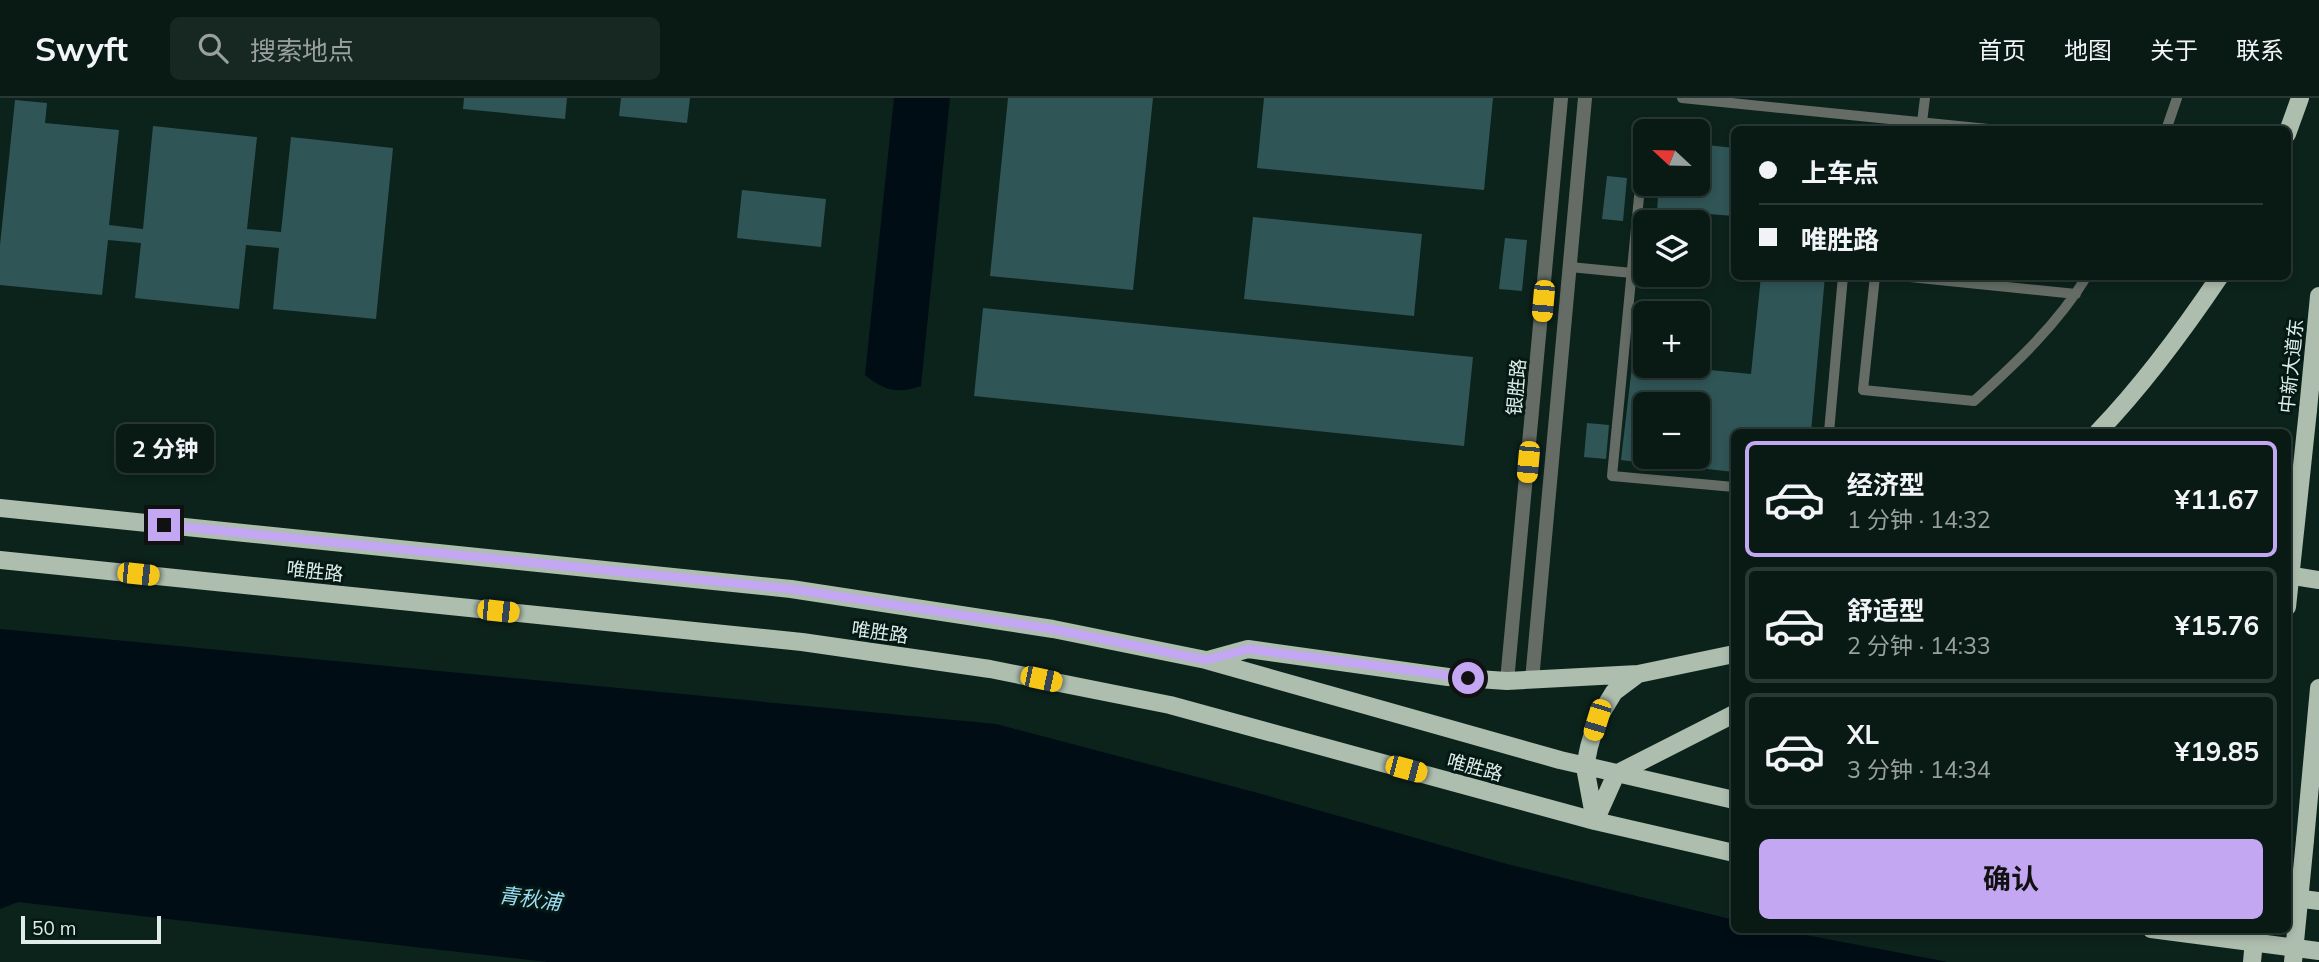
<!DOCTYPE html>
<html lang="zh">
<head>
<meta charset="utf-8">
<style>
  :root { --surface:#091a15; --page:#172722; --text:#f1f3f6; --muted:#99a1a0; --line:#293834; --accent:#c3a7f2 }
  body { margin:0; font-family:Mulish,"Noto Sans SC",sans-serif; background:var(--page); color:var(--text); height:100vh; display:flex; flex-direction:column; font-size:26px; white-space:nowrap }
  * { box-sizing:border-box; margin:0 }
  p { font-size:23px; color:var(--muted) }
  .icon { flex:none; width:38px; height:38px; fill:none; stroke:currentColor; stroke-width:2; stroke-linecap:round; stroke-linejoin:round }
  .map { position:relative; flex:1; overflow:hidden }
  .panel { position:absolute; left:1731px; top:331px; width:560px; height:504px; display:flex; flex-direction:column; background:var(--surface); border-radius:10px; box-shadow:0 4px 10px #0003,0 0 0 2px var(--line) }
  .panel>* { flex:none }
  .hud { position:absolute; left:1731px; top:28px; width:560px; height:154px; border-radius:10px; box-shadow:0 4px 10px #0003,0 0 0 2px var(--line); display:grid; align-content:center; height:154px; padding:0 28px; background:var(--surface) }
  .needle { width:46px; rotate:292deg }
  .buttons { position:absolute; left:1633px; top:21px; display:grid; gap:14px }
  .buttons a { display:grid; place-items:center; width:77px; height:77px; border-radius:10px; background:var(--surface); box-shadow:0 4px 10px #0003,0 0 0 2px var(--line); font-size:35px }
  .scale { position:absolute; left:21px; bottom:18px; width:140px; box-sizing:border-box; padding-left:7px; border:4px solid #dfece8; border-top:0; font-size:19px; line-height:24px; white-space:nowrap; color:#dfece8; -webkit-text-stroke:5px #041913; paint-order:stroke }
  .end { position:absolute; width:32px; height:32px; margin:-16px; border:9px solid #c3a7f2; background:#111; box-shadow:0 0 0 4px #111 }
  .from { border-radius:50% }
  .bubble { position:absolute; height:49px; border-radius:10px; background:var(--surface); box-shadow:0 4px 10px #0003,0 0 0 2px var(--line); font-size:23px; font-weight:700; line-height:49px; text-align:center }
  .car { position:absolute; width:21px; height:42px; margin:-21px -10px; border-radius:9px; box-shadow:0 0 5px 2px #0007; background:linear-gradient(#f5c518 24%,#345 0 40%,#f5c518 0 76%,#345 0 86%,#f5c518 0) }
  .hud b { display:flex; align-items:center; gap:24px; height:66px; font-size:26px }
  .hud b+b { border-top:2px solid var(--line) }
  .hud i { width:18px; height:18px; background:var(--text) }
  ul { padding:12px 0 0; list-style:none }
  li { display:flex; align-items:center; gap:21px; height:116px; margin:0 14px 10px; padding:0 14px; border:4px solid var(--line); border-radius:10px }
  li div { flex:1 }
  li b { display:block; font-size:26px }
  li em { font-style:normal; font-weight:700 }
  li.active { border-color:var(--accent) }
  li>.icon { width:63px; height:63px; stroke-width:1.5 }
  .button { display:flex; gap:14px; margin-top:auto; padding:14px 28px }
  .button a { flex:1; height:80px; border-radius:10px; background:var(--accent); color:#111; font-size:28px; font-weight:700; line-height:80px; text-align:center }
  header { display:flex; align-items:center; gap:42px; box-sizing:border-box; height:98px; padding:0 35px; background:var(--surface); border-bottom:2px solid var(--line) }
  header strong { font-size:33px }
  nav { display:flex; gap:38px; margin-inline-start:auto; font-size:24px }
  .search { width:490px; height:63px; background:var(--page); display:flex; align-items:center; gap:18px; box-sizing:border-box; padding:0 24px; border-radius:10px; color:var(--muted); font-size:26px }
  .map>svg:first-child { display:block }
  .water { fill:#000d15 }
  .building { fill:#305556 }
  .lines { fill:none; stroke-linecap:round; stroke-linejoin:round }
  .service { stroke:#656c65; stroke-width:10 }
  .tertiary { stroke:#656c65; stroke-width:14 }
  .primary { stroke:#adbdae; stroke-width:18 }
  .primary-bridge { stroke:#adbdae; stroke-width:18 }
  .route { stroke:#c3a7f2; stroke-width:9 }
  .labels { text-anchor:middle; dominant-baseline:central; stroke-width:6; stroke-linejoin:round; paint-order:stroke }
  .street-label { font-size:19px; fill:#dfece8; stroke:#041913 }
  .water-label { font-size:21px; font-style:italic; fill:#9ddcf4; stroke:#041913 }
</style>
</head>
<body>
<header>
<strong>Swyft</strong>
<div class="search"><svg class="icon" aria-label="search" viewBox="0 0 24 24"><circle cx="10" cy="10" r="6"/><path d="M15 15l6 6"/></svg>搜索地点</div>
<nav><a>首页</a><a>地图</a><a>关于</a><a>联系</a></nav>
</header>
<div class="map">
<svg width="2319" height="864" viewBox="0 0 2319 864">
  <rect width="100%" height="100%" fill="#0c231c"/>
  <path class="water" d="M 894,0 L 950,0 L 921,288 C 897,296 885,293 865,277 Z
    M 0,531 L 996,626 L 1258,695 L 1507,766 L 1734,822 L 1734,831 L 1774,831 L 1948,864 L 547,864 L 18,804 L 0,811 Z"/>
  <path class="building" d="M 464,0 L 567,0 L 565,21 L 463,11 Z
    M 621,0 L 690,0 L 687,25 L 619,18 Z
    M 1008,0 L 1153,0 L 1133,192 L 990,178 Z
    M 1264,0 L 1493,0 L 1484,92 L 1257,70 Z
    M 15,2 L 47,5 L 45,25 L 119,32 L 109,127 L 143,131 L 153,28 L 257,39 L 247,131 L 281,134 L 291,39 L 393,50 L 376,221 L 273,211 L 279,150 L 246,147 L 239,211 L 135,200 L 141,145 L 108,142 L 102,197 L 0,187 L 0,147 Z
    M 1698,46 L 1734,50 L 1734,118 L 1657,112 L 1659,86 L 1698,86 Z
    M 1607,78 L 1627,80 L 1623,123 L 1602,121 Z
    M 742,92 L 826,101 L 821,149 L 737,140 Z
    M 1253,119 L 1422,136 L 1414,218 L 1244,201 Z
    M 1505,140 L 1527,142 L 1522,193 L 1499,191 Z
    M 1761,178 L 1825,178 L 1811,334 L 1734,334 L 1734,374 L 1698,370 L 1698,306 L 1645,306 L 1645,365 L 1621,362 L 1632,268 L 1668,268 L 1751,276 Z
    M 983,210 L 1473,259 L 1464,348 L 974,298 Z
    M 1587,325 L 1609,327 L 1606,361 L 1584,359 Z"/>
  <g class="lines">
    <path class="service" d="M 1682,0 L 1998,32
      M 1922,24 L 1925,0
      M 2166,32 L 2177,0
      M 1645,37 L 1612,378 L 1734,389
      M 1570,169 L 1632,175
      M 1875,178 L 1863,292 L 1974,303 C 2016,265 2057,227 2087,178
      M 1900,178 L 2076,196
      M 1829,334 L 1843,178"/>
    <path class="tertiary" d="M 1532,582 L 1585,0
      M 1507,583 L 1561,0"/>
    <path class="primary" d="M 2287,36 L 2300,0
      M 2308,312 L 2319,198
      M 2098,334 C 2144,286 2183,233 2220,178
      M 0,410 L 791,491 L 1053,531 L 1206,562 L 1560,662 L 1734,702
      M 0,462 L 802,544 L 990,571 L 1170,607 L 1595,723 L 1734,755
      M 2287,477 L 2319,482
      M 1208,562 L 1248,551 L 1448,579 L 1507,583 L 1638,576 L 1734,556
      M 1595,723 L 1616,676 L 1734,616
      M 1595,723 L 1585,669 L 1589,649 L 1597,622 L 1614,594 L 1638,576
      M 2305,742 L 2319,590
      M 2287,799 L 2319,803
      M 2151,831 L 2319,853"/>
    <path class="primary-bridge" d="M 2287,509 L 2308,312
      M 2252,864 L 2255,831
      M 2293,864 L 2305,742"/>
  </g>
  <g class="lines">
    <path class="route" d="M 164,427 L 791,491 L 1052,531 L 1206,562 L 1248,551 L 1468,580"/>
  </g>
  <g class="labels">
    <g class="street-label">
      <text transform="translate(2291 268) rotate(-84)">中新大道东</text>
      <text transform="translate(1516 289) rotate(-85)">银胜路</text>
      <text transform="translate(315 473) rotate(6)">唯胜路</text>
      <text transform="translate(880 534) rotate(8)">唯胜路</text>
      <text transform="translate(1475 669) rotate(15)">唯胜路</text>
    </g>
    <g class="water-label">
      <text transform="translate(530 800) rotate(7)">青秋浦</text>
    </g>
  </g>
</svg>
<div class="buttons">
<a><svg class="needle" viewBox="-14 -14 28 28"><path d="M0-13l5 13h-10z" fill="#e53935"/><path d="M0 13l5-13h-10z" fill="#99a1a0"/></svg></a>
<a><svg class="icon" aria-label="layers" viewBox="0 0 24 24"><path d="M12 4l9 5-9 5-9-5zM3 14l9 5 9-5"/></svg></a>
<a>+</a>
<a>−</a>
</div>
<div class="scale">50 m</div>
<i class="end from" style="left:1468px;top:580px"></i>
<i class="end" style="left:164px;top:427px"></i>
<div class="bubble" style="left:116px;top:326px;width:98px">2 分钟</div>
<i class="car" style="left:1543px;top:203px;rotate:185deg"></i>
<i class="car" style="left:1528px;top:364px;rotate:185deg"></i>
<i class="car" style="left:138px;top:476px;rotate:96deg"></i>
<i class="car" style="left:498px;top:513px;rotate:96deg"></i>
<i class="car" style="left:1041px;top:581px;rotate:102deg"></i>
<i class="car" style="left:1597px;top:622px;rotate:197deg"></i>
<i class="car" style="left:1406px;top:671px;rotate:105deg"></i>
<div class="hud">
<b><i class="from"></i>上车点</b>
<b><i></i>唯胜路</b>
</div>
<section class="panel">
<ul>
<li class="active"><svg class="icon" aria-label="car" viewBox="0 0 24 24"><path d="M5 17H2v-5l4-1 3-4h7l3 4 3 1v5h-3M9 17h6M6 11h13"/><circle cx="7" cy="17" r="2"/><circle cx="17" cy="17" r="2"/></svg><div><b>经济型</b><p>1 分钟 · 14:32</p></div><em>¥11.67</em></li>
<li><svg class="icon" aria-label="car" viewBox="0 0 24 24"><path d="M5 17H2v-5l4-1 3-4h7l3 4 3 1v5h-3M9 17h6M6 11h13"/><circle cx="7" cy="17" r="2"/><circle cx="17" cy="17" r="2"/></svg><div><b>舒适型</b><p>2 分钟 · 14:33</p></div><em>¥15.76</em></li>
<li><svg class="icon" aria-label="car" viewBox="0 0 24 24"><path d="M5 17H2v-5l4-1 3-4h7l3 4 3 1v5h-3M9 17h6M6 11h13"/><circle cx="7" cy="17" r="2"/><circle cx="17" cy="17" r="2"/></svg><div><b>XL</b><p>3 分钟 · 14:34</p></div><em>¥19.85</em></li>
</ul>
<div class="button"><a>确认</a></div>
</section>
</div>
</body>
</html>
